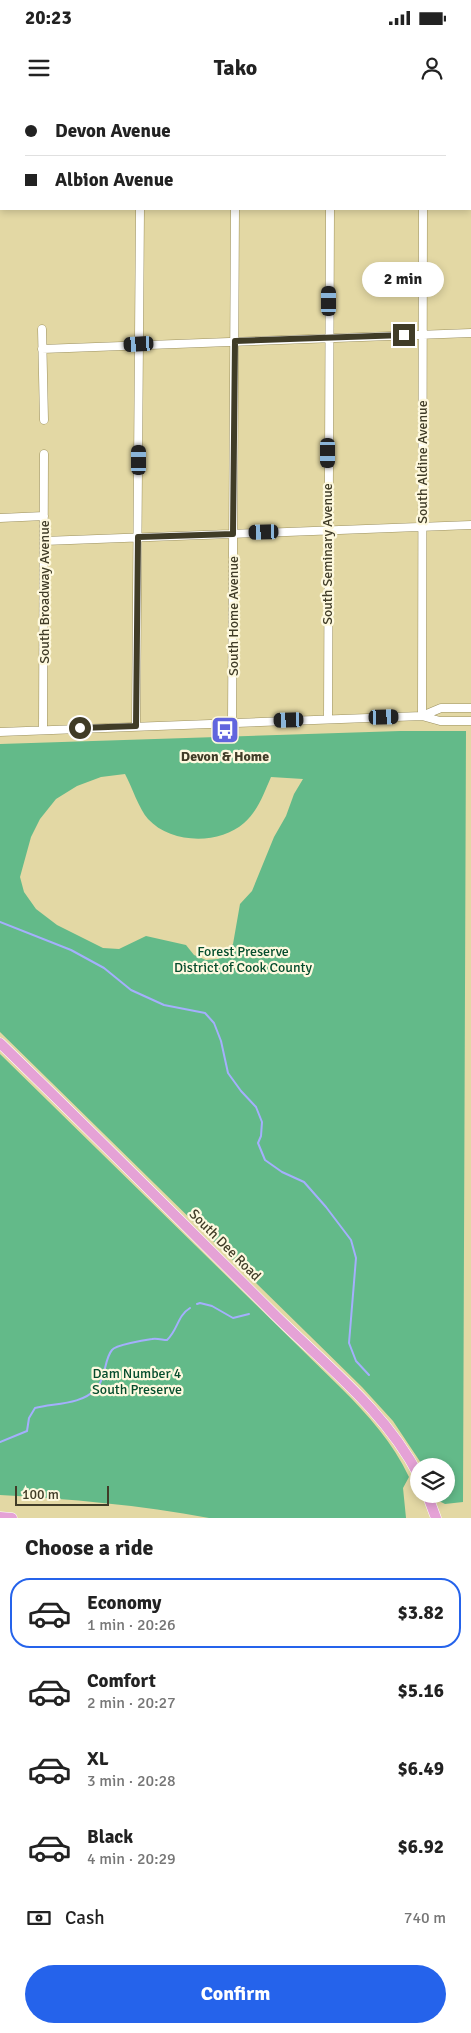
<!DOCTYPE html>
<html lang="en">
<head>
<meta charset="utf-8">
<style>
  :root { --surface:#fff; --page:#f6f6f6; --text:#222; --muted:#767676; --line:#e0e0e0; --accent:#2563eb }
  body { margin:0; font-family:Signika,sans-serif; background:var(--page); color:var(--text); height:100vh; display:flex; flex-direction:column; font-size:19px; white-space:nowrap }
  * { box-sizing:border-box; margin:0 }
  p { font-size:16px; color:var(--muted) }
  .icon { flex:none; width:28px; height:28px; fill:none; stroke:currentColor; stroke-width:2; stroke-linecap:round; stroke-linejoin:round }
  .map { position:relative; height:1418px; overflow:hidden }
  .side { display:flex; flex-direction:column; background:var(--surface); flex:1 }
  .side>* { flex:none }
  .top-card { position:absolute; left:0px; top:0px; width:471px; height:110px; box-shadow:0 2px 8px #0003; display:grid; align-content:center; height:110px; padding:0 25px; background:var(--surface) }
  .tools { position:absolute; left:410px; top:1358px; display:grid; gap:10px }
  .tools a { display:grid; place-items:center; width:45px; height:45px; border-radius:50%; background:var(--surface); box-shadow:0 2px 8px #0003; font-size:25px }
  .scale { position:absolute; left:15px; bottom:12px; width:94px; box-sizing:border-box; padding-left:5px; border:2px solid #403c27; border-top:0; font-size:14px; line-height:18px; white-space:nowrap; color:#403c27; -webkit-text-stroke:4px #fef9df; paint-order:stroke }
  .end { position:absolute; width:22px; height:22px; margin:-11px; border:6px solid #403c27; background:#fff; box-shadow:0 0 0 2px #fff }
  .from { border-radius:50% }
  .bubble { position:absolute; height:35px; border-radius:18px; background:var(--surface); box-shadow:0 2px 8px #0003; font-size:16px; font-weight:700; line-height:35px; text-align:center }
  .car { position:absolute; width:15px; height:30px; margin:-15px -8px; border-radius:6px; box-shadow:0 0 4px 1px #0007; background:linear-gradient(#222 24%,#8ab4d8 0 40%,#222 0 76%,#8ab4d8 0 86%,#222 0) }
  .top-card b { display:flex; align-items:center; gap:18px; height:48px; font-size:19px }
  .top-card b+b { border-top:1px solid var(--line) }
  .top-card i { width:12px; height:12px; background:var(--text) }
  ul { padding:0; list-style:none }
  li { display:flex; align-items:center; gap:15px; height:70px; margin:0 10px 8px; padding:0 15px; border:2px solid transparent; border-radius:20px }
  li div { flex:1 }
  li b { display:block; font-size:19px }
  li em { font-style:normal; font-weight:700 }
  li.on { border-color:var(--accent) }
  li>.icon { width:45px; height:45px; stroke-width:1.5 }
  h2 { padding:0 25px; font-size:22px; line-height:60px }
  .pay { display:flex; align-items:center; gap:12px; height:55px; padding:0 25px; font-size:19px }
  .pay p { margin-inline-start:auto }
  .button { display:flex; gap:10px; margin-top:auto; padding:10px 25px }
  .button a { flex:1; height:58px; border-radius:30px; background:var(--accent); color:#fff; font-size:20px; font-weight:700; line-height:58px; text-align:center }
  .status { display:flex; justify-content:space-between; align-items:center; height:35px; padding:0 25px; background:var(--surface); direction:ltr }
  .status svg { height:14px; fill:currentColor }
  header { display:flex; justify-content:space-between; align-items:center; height:65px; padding:0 25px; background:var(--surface); font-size:22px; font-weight:700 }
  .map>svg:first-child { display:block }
  .green { fill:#86c49f }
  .forest { fill:#63ba89; fill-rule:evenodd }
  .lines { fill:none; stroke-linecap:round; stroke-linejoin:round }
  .stream { stroke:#a4affd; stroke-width:2 }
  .minor-casing { stroke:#9c9160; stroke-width:9 }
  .major-casing { stroke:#fff; stroke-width:11 }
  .minor { stroke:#fff; stroke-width:8 }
  .major { stroke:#e5a2d6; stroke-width:10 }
  .route { stroke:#403c27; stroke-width:6 }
  .labels { text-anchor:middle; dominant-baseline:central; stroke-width:4.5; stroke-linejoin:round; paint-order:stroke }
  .street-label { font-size:14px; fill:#403c27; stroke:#fef9df }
  .poi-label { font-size:14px; font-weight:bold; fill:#403c27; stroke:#fef9df }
  .park-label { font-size:14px; fill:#054d2d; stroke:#fef9df }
</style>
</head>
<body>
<div class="status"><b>20:23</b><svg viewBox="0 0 49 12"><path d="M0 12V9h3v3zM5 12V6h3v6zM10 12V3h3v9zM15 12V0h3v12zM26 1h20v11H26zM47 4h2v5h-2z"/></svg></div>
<header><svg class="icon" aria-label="menu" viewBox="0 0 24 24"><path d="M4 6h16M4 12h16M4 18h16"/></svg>Tako<svg class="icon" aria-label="person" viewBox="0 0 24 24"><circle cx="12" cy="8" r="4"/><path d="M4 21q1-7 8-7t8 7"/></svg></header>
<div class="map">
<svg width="471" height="1418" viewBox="0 0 471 1418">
  <rect width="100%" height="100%" fill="#e3d8a4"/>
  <path class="green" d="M 0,0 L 67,0 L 67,1 L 1,1 L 0,11 Z"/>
  <path class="forest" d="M 400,631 L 466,631 L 463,1402 L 445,1404 L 439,1401 L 436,1394 L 446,1394 L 446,1366 L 423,1366 L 393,1321 L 362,1287 L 0,932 L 0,644 ZM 125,674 C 132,687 139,709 148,719 C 171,744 219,745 244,723 C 258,711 264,693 271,677 L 303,679 L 294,694 L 286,716 L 274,737 L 252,791 L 240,804 L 233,844 L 227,852 L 218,859 L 206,860 L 194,855 L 186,845 L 146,836 L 119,849 L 103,848 L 57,825 L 36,809 L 24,792 L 20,777 L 31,737 L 40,719 L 56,699 L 77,686 L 101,677 Z
    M 0,954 L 342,1289 C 368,1315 393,1343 409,1377 L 403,1388 L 406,1418 L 209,1418 C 141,1405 69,1399 0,1395 Z"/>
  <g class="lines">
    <path class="stream" d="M 0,822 L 71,850 L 104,868 L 131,890 L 164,905 L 205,913 L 214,923 L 221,941 L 228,973 L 241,991 L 256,1007 L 262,1022 L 261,1036 L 258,1043 L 265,1060 L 282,1072 L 304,1082 L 326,1107 L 351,1140 L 356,1158 L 349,1243 L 356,1261 L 369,1275
      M 197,1204 L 200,1203 L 212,1206 L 233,1218 L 249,1214
      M 0,1342 L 27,1331 L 29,1318 L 35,1308 C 55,1303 81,1305 96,1289 C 106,1279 104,1259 112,1250 C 115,1245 145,1240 152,1239 C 157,1238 163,1240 167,1240 C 178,1230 177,1216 190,1208"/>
    <defs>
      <path id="minor" d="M 129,0 L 129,1
        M 454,0 L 456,1
        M 242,1 L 242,0
        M 337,1 L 337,0
        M 470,8 L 471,8
        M 42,229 L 44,320
        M 42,249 L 471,233
        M 0,418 L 44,416
        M 44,441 L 471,425
        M 422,616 L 423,109
        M 422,616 L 441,608 L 471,608
        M 328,619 L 330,109
        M 232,623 L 235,109
        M 136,626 L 140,109
        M 43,630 L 44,354
        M 0,632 L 422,616 L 440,621 L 471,621"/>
      <path id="major" d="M 0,943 C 92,1032 182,1122 273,1213 C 324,1264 385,1310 419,1376
        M 427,1394 L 436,1418
        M 0,1417 L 12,1418"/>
    </defs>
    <use href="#minor" class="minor-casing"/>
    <use href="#major" class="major-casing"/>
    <use href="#minor" class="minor"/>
    <use href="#major" class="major"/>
  </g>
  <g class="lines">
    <path class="route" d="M 80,628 L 136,626 L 138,437 L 233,434 L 235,241 L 404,235"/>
  </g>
  <defs>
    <symbol id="bus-square" viewBox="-11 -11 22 22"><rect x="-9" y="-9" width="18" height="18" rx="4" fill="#6165de" stroke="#fef9df"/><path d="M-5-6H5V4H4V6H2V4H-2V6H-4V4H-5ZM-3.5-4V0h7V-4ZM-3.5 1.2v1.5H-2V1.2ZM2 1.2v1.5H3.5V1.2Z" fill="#fff"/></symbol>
  </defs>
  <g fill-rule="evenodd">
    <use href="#bus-square" x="209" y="614" width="32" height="32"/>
  </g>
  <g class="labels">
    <g class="street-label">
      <text transform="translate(422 362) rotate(-90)">South Aldine Avenue</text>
      <text transform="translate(327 454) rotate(-90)">South Seminary Avenue</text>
      <text transform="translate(44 492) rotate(-90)">South Broadway Avenue</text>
      <text transform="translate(233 516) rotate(-90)">South Home Avenue</text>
      <text transform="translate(225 1145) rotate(45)">South Dee Road</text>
    </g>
    <g class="poi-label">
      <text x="225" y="656">Devon &amp; Home</text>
    </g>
    <g class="park-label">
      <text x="243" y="851">Forest Preserve<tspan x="243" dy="16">District of Cook County</tspan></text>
      <text x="137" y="1273">Dam Number 4<tspan x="137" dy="16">South Preserve</tspan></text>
    </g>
  </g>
</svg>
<div class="tools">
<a><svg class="icon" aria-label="layers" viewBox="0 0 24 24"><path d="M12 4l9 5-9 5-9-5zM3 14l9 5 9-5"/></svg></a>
</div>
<div class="scale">100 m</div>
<i class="end from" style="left:80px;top:628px"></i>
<i class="end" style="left:404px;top:235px"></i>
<div class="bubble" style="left:362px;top:162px;width:82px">2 min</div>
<i class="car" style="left:329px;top:201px;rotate:0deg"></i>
<i class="car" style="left:139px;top:244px;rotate:267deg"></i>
<i class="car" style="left:328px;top:353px;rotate:180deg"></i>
<i class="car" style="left:139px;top:360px;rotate:0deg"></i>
<i class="car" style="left:264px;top:432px;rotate:268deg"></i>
<i class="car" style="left:384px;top:617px;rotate:88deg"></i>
<i class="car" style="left:289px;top:620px;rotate:268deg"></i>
<div class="top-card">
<b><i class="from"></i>Devon Avenue</b>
<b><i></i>Albion Avenue</b>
</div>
</div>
<section class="side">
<h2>Choose a ride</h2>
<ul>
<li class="on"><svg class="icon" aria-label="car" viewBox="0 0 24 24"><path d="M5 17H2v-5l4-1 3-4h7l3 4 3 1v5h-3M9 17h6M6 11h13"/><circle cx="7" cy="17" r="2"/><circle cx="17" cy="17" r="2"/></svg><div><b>Economy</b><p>1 min · 20:26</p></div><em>$3.82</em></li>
<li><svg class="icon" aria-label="car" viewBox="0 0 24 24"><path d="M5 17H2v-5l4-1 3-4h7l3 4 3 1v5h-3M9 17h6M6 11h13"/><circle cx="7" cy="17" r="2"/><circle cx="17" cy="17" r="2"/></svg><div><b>Comfort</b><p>2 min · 20:27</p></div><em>$5.16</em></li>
<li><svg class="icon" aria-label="car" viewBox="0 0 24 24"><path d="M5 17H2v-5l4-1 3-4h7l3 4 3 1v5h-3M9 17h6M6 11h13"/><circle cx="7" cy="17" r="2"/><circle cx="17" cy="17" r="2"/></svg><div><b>XL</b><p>3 min · 20:28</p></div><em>$6.49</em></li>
<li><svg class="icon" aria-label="car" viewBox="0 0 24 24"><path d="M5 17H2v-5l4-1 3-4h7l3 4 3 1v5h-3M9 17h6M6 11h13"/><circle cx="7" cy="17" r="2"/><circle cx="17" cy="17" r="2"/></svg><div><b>Black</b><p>4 min · 20:29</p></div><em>$6.92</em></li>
</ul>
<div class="pay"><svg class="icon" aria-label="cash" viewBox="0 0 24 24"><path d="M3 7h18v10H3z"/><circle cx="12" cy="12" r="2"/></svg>Cash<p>740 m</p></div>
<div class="button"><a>Confirm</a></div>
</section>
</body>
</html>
